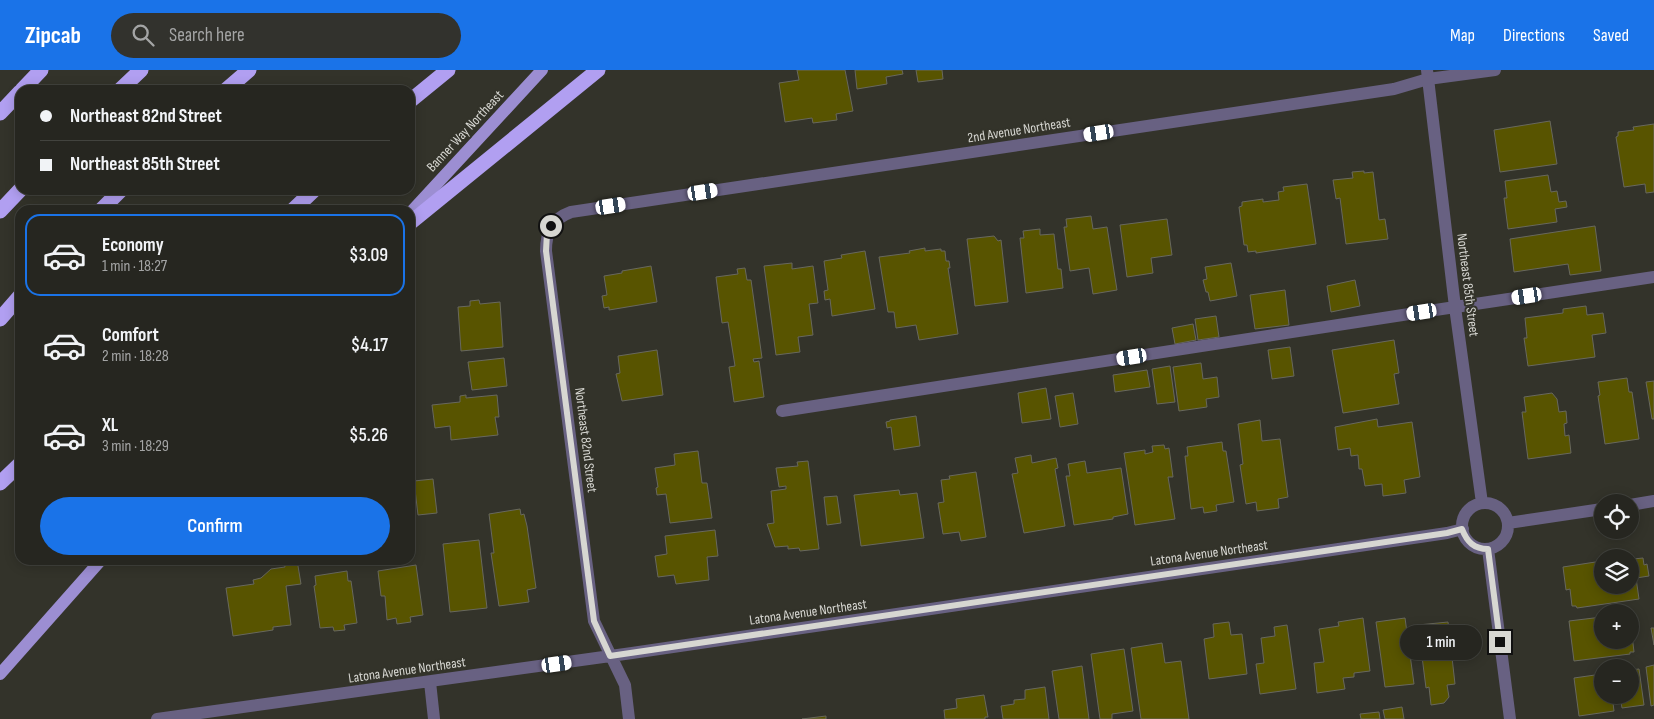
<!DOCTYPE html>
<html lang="en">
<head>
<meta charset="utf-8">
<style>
  :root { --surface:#262620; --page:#32322d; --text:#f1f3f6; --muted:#a4a5a5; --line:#42433e; --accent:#1a73e8 }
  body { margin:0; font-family:"Sofia Sans Condensed",sans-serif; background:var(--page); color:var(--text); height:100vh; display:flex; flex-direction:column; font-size:19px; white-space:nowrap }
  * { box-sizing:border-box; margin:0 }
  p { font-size:16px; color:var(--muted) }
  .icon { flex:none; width:28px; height:28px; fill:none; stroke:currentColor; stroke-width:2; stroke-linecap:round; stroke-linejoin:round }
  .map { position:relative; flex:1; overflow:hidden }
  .drawer { position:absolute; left:15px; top:135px; width:400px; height:360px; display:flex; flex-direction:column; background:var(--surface); border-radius:15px; box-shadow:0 2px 12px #0003,0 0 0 1px var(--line) }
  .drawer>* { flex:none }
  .top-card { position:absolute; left:15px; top:15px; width:400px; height:110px; border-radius:15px; box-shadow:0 2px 12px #0003,0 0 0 1px var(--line); display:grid; align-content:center; height:110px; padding:0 25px; background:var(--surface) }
  .controls { position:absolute; left:1594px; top:424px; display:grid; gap:10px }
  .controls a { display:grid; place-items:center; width:45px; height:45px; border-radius:50%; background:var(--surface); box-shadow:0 2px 12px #0003,0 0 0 1px var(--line); font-size:25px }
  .end { position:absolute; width:22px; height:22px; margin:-11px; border:6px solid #d7d7d2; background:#111; box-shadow:0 0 0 2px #111 }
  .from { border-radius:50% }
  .bubble { position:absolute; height:35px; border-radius:18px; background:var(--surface); box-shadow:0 2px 12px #0003,0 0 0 1px var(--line); font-size:16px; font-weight:600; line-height:35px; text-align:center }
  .car { position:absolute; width:15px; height:30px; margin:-15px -8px; border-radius:6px; box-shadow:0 0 4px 1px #0007; background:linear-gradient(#fff 24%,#345 0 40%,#fff 0 76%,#345 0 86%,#fff 0) }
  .top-card b { display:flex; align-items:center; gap:18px; height:48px; font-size:19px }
  .top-card b+b { border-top:1px solid var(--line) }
  .top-card i { width:12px; height:12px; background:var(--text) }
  ul { padding:9px 0 0; list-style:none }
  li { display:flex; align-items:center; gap:15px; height:82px; margin:0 10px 8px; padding:0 15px; border:2px solid transparent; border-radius:15px }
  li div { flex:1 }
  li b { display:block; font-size:19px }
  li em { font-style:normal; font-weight:600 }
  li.current { border-color:var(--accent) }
  li>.icon { width:45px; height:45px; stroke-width:1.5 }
  .cta { display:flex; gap:10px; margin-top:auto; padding:10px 25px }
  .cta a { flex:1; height:58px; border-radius:30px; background:var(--accent); color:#fff; font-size:20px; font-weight:600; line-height:58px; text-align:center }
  header { display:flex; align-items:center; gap:30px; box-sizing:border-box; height:70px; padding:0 25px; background:var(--accent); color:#fff }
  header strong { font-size:24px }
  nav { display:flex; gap:28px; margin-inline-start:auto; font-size:18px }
  .search { width:350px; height:45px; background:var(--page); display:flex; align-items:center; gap:12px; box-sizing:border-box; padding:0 18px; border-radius:28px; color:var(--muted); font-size:19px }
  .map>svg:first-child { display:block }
  .building { fill:#585400; stroke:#68685e }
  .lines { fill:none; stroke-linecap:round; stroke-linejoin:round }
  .minor { stroke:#686182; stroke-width:12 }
  .major { stroke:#9c8ed2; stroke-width:12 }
  .highway { stroke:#b19ff1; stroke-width:15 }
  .route { stroke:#d7d7d2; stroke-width:6 }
  .labels { text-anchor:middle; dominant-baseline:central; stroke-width:4; stroke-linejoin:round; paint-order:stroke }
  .street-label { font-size:14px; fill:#d7d7d2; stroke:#33332a }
</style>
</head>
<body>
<header>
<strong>Zipcab</strong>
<div class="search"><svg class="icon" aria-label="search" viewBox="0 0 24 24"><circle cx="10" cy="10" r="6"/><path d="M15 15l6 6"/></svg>Search here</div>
<nav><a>Map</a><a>Directions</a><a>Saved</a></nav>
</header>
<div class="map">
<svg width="1654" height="649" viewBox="0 0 1654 649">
  <rect width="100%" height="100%" fill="#33332a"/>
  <path class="building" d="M 797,0 L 845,0 L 853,41 L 836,44 L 837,50 L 813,53 L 812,48 L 785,52 L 779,13 L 799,10 Z
    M 855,0 L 902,0 L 903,4 L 886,7 L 887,14 L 857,19 Z
    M 916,0 L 942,0 L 943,9 L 918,12 Z
    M 1550,51 L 1557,94 L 1500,102 L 1494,60 Z
    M 1654,54 L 1654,122 L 1646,123 L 1645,114 L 1624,117 L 1616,67 L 1618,66 L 1618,62 L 1634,60 L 1633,57 Z
    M 1364,101 L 1364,103 L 1373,102 L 1379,150 L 1385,149 L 1388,169 L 1346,174 L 1340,128 L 1336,129 L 1333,110 L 1353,108 L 1352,102 Z
    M 1548,105 L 1551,122 L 1557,121 L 1559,132 L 1566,131 L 1567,137 L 1555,139 L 1557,152 L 1508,159 L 1504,128 L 1507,128 L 1505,111 Z
    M 1307,114 L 1316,174 L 1256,183 L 1256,181 L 1248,182 L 1247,175 L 1244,175 L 1239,137 L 1242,136 L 1242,132 L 1263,129 L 1263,132 L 1279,130 L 1278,122 L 1284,121 L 1283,117 Z
    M 1091,146 L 1093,159 L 1107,157 L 1117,220 L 1093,224 L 1089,198 L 1070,201 L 1064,157 L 1067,157 L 1066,149 Z
    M 1167,149 L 1172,185 L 1151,188 L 1153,203 L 1127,207 L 1120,155 Z
    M 1595,156 L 1601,201 L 1570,205 L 1568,194 L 1514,202 L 1510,169 Z
    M 1040,159 L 1040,165 L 1054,164 L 1058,199 L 1061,199 L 1063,218 L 1026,223 L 1020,168 L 1024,168 L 1023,161 Z
    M 994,166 L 998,171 L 1001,170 L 1008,232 L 975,236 L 967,169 Z
    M 925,178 L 925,181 L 941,179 L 941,181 L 945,181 L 946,191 L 949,191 L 950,198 L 948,198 L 958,264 L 919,270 L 916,255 L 896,258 L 894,242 L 888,242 L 879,187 L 910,183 L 909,181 Z
    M 865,181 L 875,239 L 832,246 L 830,229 L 825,230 L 824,221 L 828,220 L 824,191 L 842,188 L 841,185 Z
    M 792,193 L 792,199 L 813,196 L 818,233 L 809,234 L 813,265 L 798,267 L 800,282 L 776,285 L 764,196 Z
    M 1231,193 L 1237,226 L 1210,231 L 1208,222 L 1206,222 L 1203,210 L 1207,209 L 1205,197 Z
    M 651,196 L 657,232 L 609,240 L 609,237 L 604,238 L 602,226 L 607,225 L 604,206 L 622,203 L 622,201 Z
    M 745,198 L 747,210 L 751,210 L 762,288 L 753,289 L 754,292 L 759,291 L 764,327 L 734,332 L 729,297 L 735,296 L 728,252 L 722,253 L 716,207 L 738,204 L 737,199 Z
    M 1355,210 L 1360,236 L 1331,242 L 1327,216 Z
    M 1285,220 L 1289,255 L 1255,259 L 1250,225 Z
    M 479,230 L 480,234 L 500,232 L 503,277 L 461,281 L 458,237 L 470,236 L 470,231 Z
    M 1586,236 L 1587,245 L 1603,243 L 1606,263 L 1592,265 L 1595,287 L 1528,296 L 1524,268 L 1527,268 L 1525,248 L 1563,243 L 1563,239 Z
    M 1216,246 L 1219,267 L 1198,270 L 1195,249 Z
    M 1193,254 L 1196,270 L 1175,274 L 1172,258 Z
    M 1394,270 L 1399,303 L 1394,304 L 1399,334 L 1343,343 L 1332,280 Z
    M 1290,277 L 1294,306 L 1272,309 L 1268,280 Z
    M 657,280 L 663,325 L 622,331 L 616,304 L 620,303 L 618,286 Z
    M 504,288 L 507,316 L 472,320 L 468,292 Z
    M 1201,293 L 1203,309 L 1217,307 L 1219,327 L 1206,329 L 1207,337 L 1179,341 L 1173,297 Z
    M 1170,296 L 1175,332 L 1157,334 L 1152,299 Z
    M 1147,300 L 1150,317 L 1115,322 L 1113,305 Z
    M 1627,308 L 1629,322 L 1632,322 L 1639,369 L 1605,374 L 1598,326 L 1600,325 L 1598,312 Z
    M 1654,311 L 1654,349 L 1652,349 L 1646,312 Z
    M 1046,318 L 1051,349 L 1022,353 L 1018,323 Z
    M 1073,323 L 1078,354 L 1060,357 L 1055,326 Z
    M 1552,323 L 1557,329 L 1559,342 L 1566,341 L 1567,353 L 1564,354 L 1565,366 L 1569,365 L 1571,383 L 1528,389 L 1522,342 L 1526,342 L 1524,327 Z
    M 466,325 L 466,328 L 497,325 L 499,347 L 495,347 L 498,365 L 451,370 L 450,356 L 435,358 L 432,335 L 460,332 L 460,326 Z
    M 916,346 L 920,376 L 894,380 L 891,357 L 887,358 L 886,352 L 890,351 L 890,350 Z
    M 1377,349 L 1378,357 L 1412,352 L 1420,407 L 1404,410 L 1406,423 L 1383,426 L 1382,414 L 1365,416 L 1362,399 L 1359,399 L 1358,385 L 1351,386 L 1350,378 L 1338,380 L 1335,357 Z
    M 1260,350 L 1262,371 L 1280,369 L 1288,427 L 1278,429 L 1279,438 L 1257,441 L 1256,432 L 1246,434 L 1240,395 L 1243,394 L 1238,354 Z
    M 1222,372 L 1223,381 L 1226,381 L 1234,432 L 1216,435 L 1217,441 L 1204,443 L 1203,437 L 1191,439 L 1185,386 L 1188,386 L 1187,377 Z
    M 1164,375 L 1165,379 L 1169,378 L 1173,407 L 1168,407 L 1175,449 L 1135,455 L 1124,383 L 1145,380 L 1145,384 L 1153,382 L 1152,376 Z
    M 698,381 L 702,413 L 707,413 L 712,448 L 670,453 L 666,424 L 657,425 L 656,418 L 658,417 L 655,398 L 675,395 L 674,384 Z
    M 1031,385 L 1032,393 L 1056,388 L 1058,398 L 1055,399 L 1065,456 L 1024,463 L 1012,404 L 1018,403 L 1015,388 Z
    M 808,391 L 819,479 L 800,481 L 799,478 L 788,479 L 788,476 L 775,477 L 767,454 L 774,453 L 771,421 L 786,419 L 786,416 L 779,417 L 776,398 L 798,396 L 797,392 Z
    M 1085,391 L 1087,403 L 1121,398 L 1128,444 L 1113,447 L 1113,449 L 1074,455 L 1066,406 L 1070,406 L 1068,394 Z
    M 976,402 L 986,467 L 961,471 L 959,462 L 943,464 L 938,433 L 944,432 L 941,410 L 950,409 L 949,406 Z
    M 433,409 L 437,443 L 418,445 L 414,411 Z
    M 899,420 L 900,425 L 917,423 L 924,468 L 861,476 L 854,425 Z
    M 837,426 L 841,453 L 827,455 L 824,427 Z
    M 520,439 L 521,445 L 524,444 L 527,456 L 536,518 L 527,520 L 529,532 L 499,536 L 491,483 L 494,483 L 489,444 Z
    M 715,460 L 718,486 L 707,487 L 709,510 L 676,514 L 674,505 L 658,507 L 655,486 L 667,484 L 665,466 Z
    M 479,470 L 487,538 L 450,542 L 443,474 Z
    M 1633,487 L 1633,489 L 1643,488 L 1644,495 L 1647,494 L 1649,506 L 1636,508 L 1639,529 L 1577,538 L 1576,536 L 1572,536 L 1570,519 L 1566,520 L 1563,497 L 1602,491 L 1602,515 L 1630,515 L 1630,488 Z
    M 297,490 L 301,514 L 286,516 L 291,555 L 273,557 L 273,560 L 233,566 L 226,518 L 254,514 L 253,510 L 261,508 L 271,499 L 285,497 L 284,491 Z
    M 416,495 L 423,545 L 410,547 L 411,552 L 397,554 L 396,548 L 387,550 L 385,526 L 381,526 L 378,501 Z
    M 347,501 L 348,511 L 351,511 L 357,553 L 344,555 L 345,560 L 334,561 L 333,557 L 320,558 L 314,516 L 316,515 L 315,506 Z
    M 1602,547 L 1602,570 L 1630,570 L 1631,556 L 1634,582 L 1630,582 L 1630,584 L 1574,591 L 1569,551 Z
    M 1363,548 L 1370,601 L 1354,603 L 1354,607 L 1343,608 L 1345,619 L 1317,623 L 1314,593 L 1324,592 L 1319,559 L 1339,556 L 1338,552 Z
    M 1405,548 L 1414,614 L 1385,617 L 1376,552 Z
    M 1229,552 L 1231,565 L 1242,564 L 1247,604 L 1209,609 L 1204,569 L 1214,567 L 1213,554 Z
    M 1448,552 L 1455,614 L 1447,615 L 1449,627 L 1444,633 L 1431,635 L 1429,617 L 1426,618 L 1418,555 Z
    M 1287,555 L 1296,619 L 1260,624 L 1256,594 L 1264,593 L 1261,568 L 1275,566 L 1274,557 Z
    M 1651,558 L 1654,558 L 1654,575 Z
    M 1162,573 L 1165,593 L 1181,591 L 1189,649 L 1141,649 L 1131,578 Z
    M 1124,579 L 1133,641 L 1112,644 L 1112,649 L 1100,649 L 1091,584 Z
    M 1654,595 L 1654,635 L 1651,636 L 1646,597 Z
    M 1082,596 L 1089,649 L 1059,649 L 1052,601 Z
    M 1639,599 L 1644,635 L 1622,638 L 1620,625 L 1630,625 L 1630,600 Z
    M 1602,604 L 1602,625 L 1612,625 L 1614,641 L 1579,646 L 1574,608 Z
    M 1045,617 L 1049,649 L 1003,649 L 1001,636 L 1014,634 L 1014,630 L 1025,629 L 1025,620 Z
    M 984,625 L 988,647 L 985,647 L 985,649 L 945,649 L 944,640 L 957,638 L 956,629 Z
    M 1402,637 L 1404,649 L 1385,649 L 1383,640 Z
    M 1379,642 L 1380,649 L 1361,649 L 1360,644 Z
    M 826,646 L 826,649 L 802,649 Z"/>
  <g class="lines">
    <path class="minor" d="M 1427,0 L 1455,237 L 1482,433
      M 782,341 L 1422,242 L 1654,207
      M1462 456a23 23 0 1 1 46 0a23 23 0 1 1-46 0Z
      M 1630,435 L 1654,431
      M 1508,453 L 1602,439
      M 1488,479 L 1510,649
      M 430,612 L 434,649
      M 157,649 L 632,583 L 1447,463 L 1463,459
      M 629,649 L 625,615 L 594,551 L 546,181 C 546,162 552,149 571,142 L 1394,19 L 1428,9 L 1495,0"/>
    <path class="major" d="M 410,143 L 542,0
      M 0,604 L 101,490"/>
    <path class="highway" d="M 22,20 L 41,0
      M 120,20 L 141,0
      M 226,20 L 249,0
      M 410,31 L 448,0
      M 0,43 L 20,22
      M 101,140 L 121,120
      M 293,140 L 314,120
      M 0,141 L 20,120
      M 410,153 L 598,0
      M 0,249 L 20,226
      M 0,413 L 20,394"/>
  </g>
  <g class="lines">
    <path class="route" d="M 551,156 L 547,163 L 546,181 L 594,551 L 610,586 L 1447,463 L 1462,459 C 1467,472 1474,479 1488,479 L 1500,572"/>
  </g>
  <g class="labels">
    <g class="street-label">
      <text transform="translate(1019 60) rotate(-9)">2nd Avenue Northeast</text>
      <text transform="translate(465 61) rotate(-47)">Banner Way Northeast</text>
      <text transform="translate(1468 215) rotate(83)">Northeast 85th Street</text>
      <text transform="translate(586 370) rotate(83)">Northeast 82nd Street</text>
      <text transform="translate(1209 483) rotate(-8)">Latona Avenue Northeast</text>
      <text transform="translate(808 542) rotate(-8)">Latona Avenue Northeast</text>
      <text transform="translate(407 600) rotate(-8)">Latona Avenue Northeast</text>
    </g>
  </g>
</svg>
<div class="controls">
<a><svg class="icon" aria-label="locate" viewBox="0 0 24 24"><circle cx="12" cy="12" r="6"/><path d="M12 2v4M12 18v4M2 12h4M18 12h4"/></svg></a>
<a><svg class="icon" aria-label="layers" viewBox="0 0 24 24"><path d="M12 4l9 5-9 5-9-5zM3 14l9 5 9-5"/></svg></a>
<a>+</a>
<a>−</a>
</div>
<i class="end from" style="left:551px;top:156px"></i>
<i class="end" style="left:1500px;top:572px"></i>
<div class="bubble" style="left:1400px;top:555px;width:82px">1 min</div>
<i class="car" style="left:1099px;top:63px;rotate:261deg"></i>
<i class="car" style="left:703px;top:122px;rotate:81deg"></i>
<i class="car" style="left:611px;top:136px;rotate:81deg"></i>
<i class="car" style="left:1527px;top:226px;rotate:261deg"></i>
<i class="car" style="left:1422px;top:242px;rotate:261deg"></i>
<i class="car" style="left:1132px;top:287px;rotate:261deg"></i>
<i class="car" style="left:557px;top:594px;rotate:82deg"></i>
<div class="top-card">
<b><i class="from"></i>Northeast 82nd Street</b>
<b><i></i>Northeast 85th Street</b>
</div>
<section class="drawer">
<ul>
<li class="current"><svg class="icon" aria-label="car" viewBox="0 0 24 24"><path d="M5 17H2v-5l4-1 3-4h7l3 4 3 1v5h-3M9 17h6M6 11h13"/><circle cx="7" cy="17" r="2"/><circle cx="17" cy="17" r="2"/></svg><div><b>Economy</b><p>1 min · 18:27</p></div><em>$3.09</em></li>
<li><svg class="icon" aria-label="car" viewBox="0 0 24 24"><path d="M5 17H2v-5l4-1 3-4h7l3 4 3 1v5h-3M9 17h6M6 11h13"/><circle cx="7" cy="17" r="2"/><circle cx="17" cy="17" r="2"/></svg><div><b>Comfort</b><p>2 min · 18:28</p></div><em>$4.17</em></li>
<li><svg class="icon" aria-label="car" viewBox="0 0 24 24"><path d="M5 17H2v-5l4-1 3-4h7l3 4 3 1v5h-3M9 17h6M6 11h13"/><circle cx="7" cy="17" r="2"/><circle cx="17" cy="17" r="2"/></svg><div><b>XL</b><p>3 min · 18:29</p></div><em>$5.26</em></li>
</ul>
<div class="cta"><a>Confirm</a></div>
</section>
</div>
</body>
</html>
